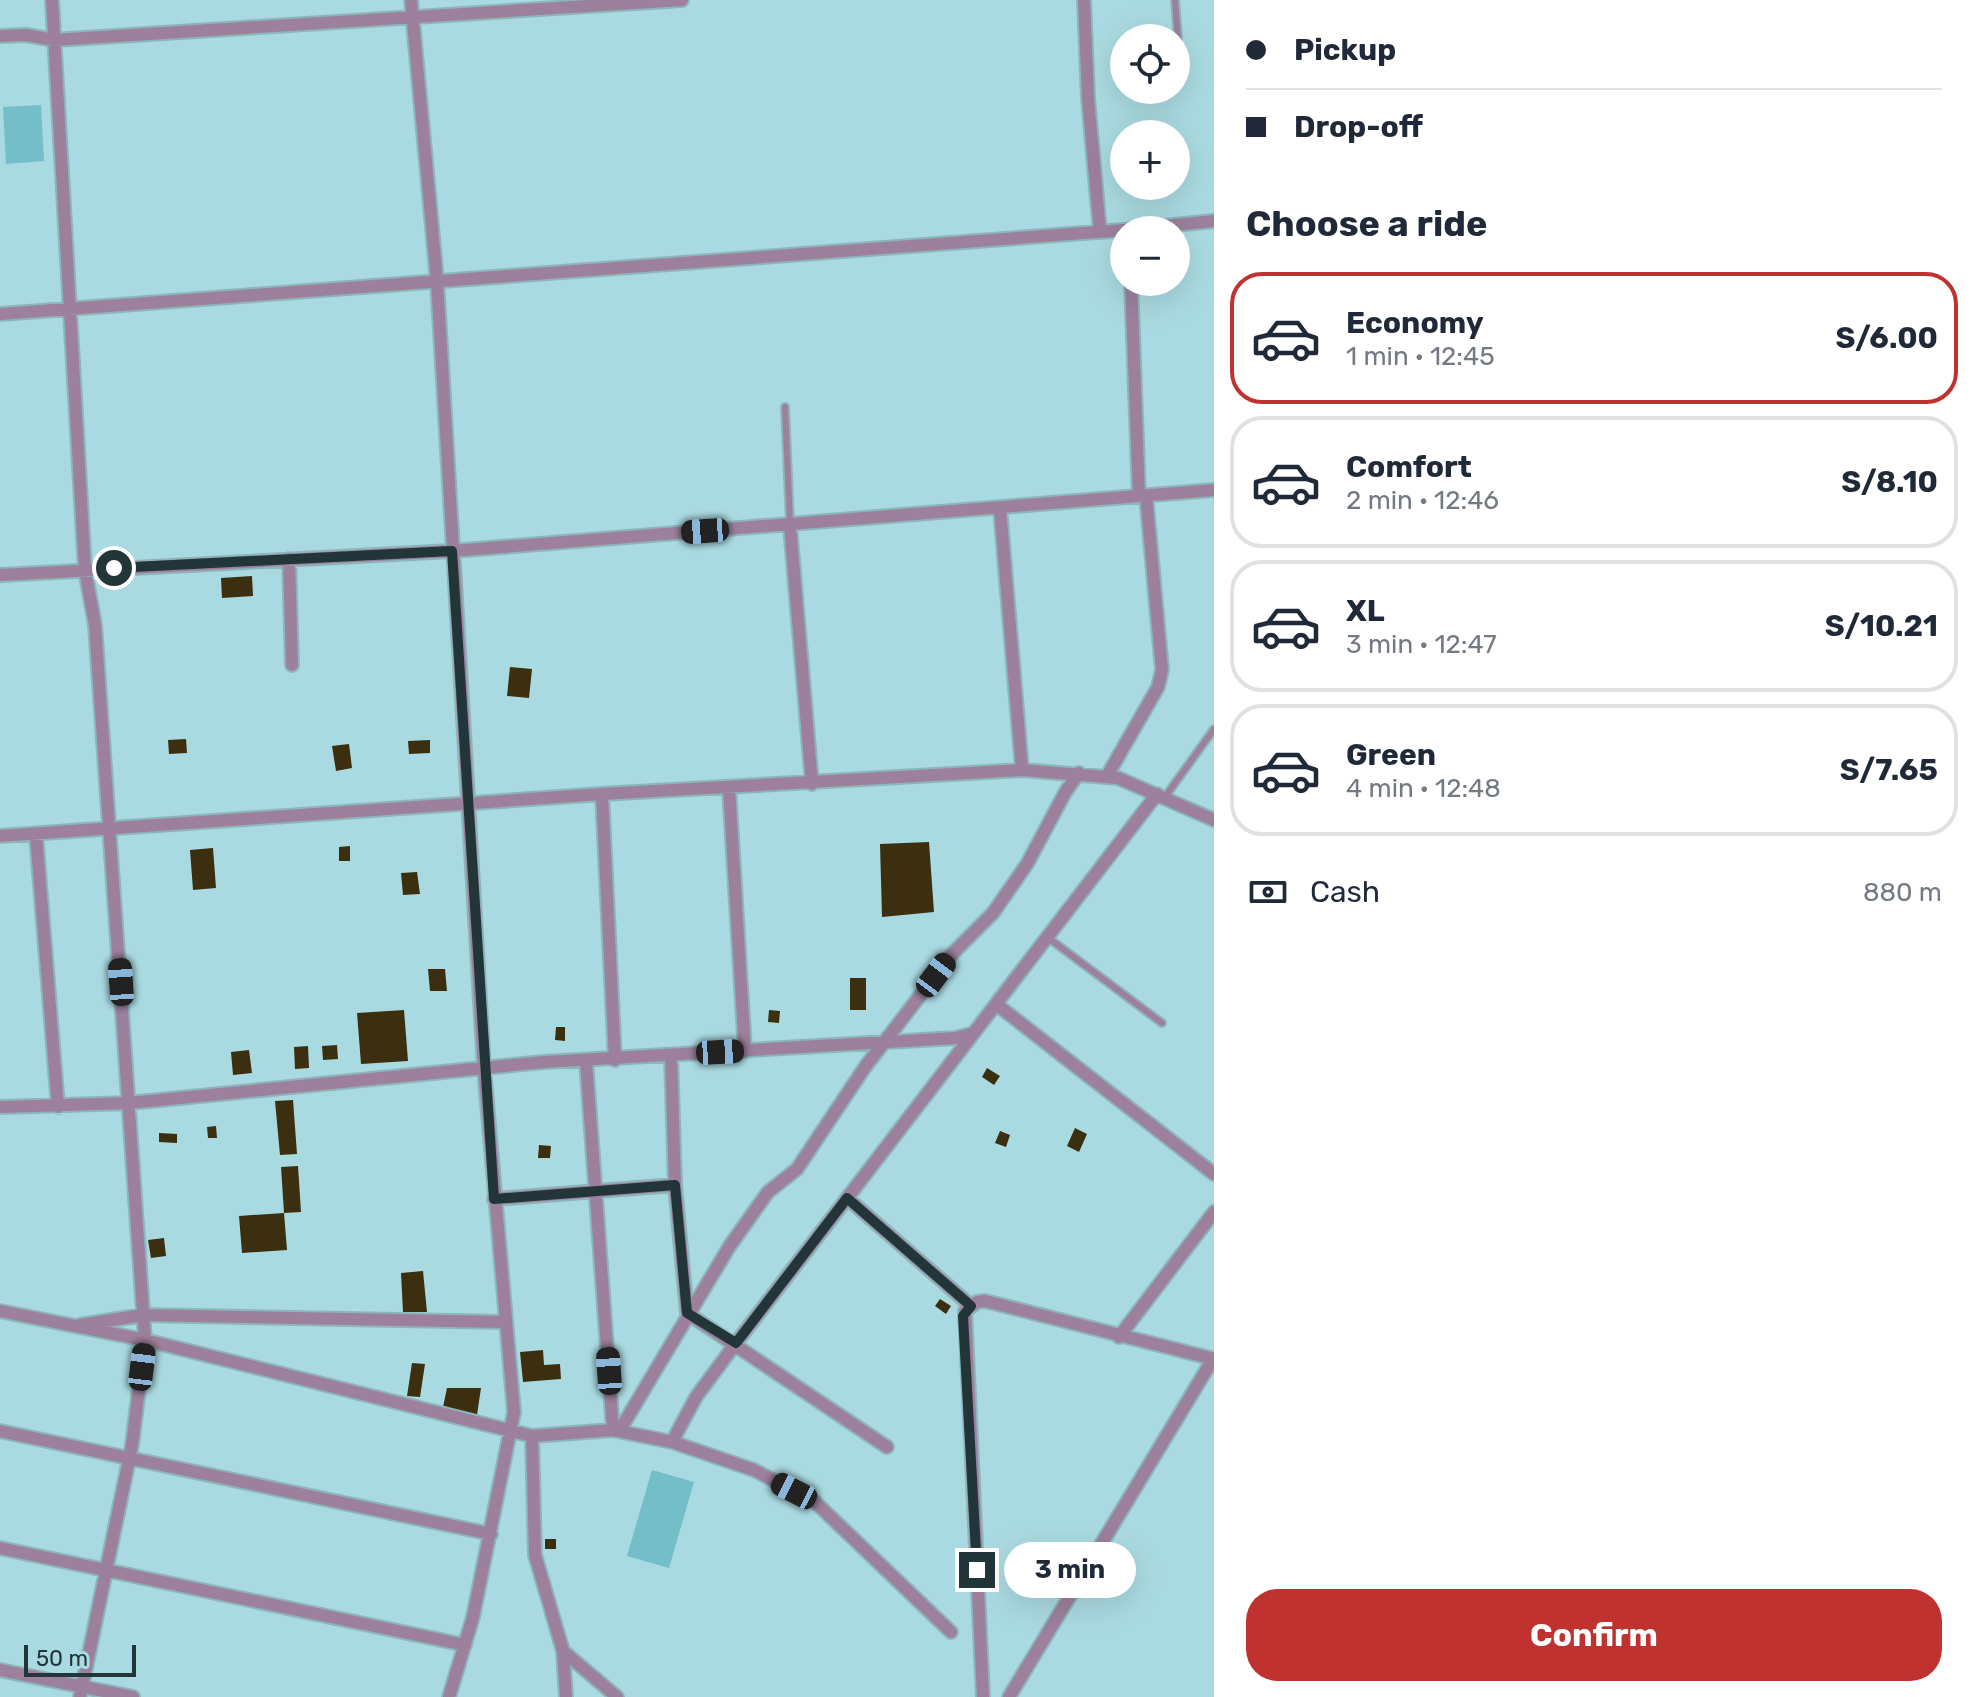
<!DOCTYPE html>
<html lang="en">
<head>
<meta charset="utf-8">
<style>
  :root { --surface:#fff; --page:#f2f2f3; --text:#1f2937; --muted:#747a83; --line:#e0e1e3; --accent:#c0322f }
  body { margin:0; font-family:Rubik,sans-serif; background:var(--page); color:var(--text); height:100vh; display:flex; flex-direction:column; font-size:30px; white-space:nowrap }
  * { box-sizing:border-box; margin:0 }
  p { font-size:26px; color:var(--muted) }
  .icon { flex:none; width:44px; height:44px; fill:none; stroke:currentColor; stroke-width:2; stroke-linecap:round; stroke-linejoin:round }
  .map { position:relative; flex:1; overflow:hidden }
  .sheet { display:flex; flex-direction:column; background:var(--surface); width:760px }
  .sheet>* { flex:none }
  .hud { display:grid; align-content:center; height:176px; padding:0 32px; background:var(--surface) }
  .fabs { position:absolute; left:1110px; top:24px; display:grid; gap:16px }
  .fabs a { display:grid; place-items:center; width:80px; height:80px; border-radius:50%; background:var(--surface); box-shadow:0 8px 32px #0002; font-size:40px }
  .scale { position:absolute; left:24px; bottom:20px; width:112px; box-sizing:border-box; padding-left:8px; border:4px solid #223538; border-top:0; font-size:22px; line-height:28px; white-space:nowrap; color:#223538; -webkit-text-stroke:6px #aadae1; paint-order:stroke }
  .end { position:absolute; width:36px; height:36px; margin:-18px; border:10px solid #223538; background:#fff; box-shadow:0 0 0 4px #fff }
  .from { border-radius:50% }
  .bubble { position:absolute; height:56px; border-radius:28px; background:var(--surface); box-shadow:0 8px 32px #0002; font-size:26px; font-weight:700; line-height:56px; text-align:center }
  .car { position:absolute; width:24px; height:48px; margin:-24px -12px; border-radius:10px; box-shadow:0 0 6px 2px #0007; background:linear-gradient(#222 24%,#8ab4d8 0 40%,#222 0 76%,#8ab4d8 0 86%,#222 0) }
  .hud b { display:flex; align-items:center; gap:28px; height:76px; font-size:30px }
  .hud b+b { border-top:2px solid var(--line) }
  .hud i { width:20px; height:20px; background:var(--text) }
  ul { padding:0; list-style:none }
  li { display:flex; align-items:center; gap:24px; height:132px; margin:0 16px 12px; padding:0 16px; border:4px solid var(--line); border-radius:32px }
  li div { flex:1 }
  li b { display:block; font-size:30px }
  li em { font-style:normal; font-weight:700 }
  li.active { border-color:var(--accent) }
  li>.icon { width:72px; height:72px; stroke-width:1.5 }
  h2 { padding:0 32px; font-size:36px; line-height:96px }
  .pay { display:flex; align-items:center; gap:20px; height:88px; padding:0 32px; font-size:30px }
  .pay p { margin-inline-start:auto }
  .button { display:flex; gap:16px; margin-top:auto; padding:16px 32px }
  .button a { flex:1; height:92px; border-radius:32px; background:var(--accent); color:#fff; font-size:32px; font-weight:700; line-height:92px; text-align:center }
  main { display:flex; flex:1; min-height:0 }
  .map>svg:first-child { display:block }
  .green { fill:#73bec8 }
  .building { fill:#3c2f0f }
  .lines { fill:none; stroke-linecap:round; stroke-linejoin:round }
  .service-casing { stroke:#8cb6bc; stroke-width:10 }
  .minor-casing { stroke:#8cb6bc; stroke-width:16 }
  .service { stroke:#9d809c; stroke-width:6 }
  .minor { stroke:#9d809c; stroke-width:12 }
  .route { stroke:#223538; stroke-width:10 }
</style>
</head>
<body>
<main>
<div class="map">
<svg width="1214" height="1697" viewBox="0 0 1214 1697">
  <rect width="100%" height="100%" fill="#aadae1"/>
  <path class="green" d="M 41,105 L 44,161 L 6,164 L 3,107 Z
    M 652,1470 L 694,1482 L 669,1568 L 627,1556 Z"/>
  <path class="building" d="M 252,576 L 253,596 L 222,598 L 221,578 Z
    M 510,667 L 532,669 L 529,698 L 507,696 Z
    M 186,739 L 187,753 L 169,754 L 168,740 Z
    M 430,740 L 430,753 L 409,754 L 408,741 Z
    M 349,744 L 352,768 L 336,771 L 332,746 Z
    M 929,842 L 934,912 L 882,917 L 880,844 Z
    M 350,846 L 350,861 L 339,861 L 339,847 Z
    M 213,848 L 216,888 L 193,890 L 190,850 Z
    M 417,872 L 420,894 L 403,895 L 401,873 Z
    M 428,969 L 445,969 L 447,991 L 430,991 Z
    M 850,978 L 866,978 L 866,1010 L 850,1010 Z
    M 404,1010 L 408,1061 L 361,1064 L 357,1013 Z
    M 769,1010 L 780,1011 L 779,1023 L 768,1022 Z
    M 556,1027 L 565,1027 L 565,1041 L 555,1040 Z
    M 337,1045 L 338,1059 L 323,1060 L 322,1046 Z
    M 308,1046 L 309,1068 L 295,1069 L 294,1047 Z
    M 249,1050 L 252,1073 L 233,1075 L 231,1052 Z
    M 987,1068 L 1000,1076 L 994,1085 L 982,1077 Z
    M 293,1100 L 297,1154 L 280,1155 L 275,1101 Z
    M 216,1126 L 217,1138 L 208,1138 L 207,1127 Z
    M 1075,1128 L 1087,1134 L 1079,1152 L 1067,1146 Z
    M 1000,1131 L 1010,1135 L 1006,1147 L 995,1143 Z
    M 159,1133 L 177,1134 L 177,1143 L 159,1142 Z
    M 539,1145 L 551,1146 L 550,1158 L 538,1158 Z
    M 298,1166 L 301,1212 L 284,1213 L 287,1250 L 242,1253 L 239,1216 L 284,1213 L 281,1167 Z
    M 164,1238 L 166,1256 L 151,1258 L 148,1240 Z
    M 423,1271 L 427,1312 L 403,1312 L 401,1273 Z
    M 940,1299 L 951,1306 L 946,1314 L 935,1306 Z
    M 543,1350 L 544,1365 L 560,1364 L 561,1379 L 523,1382 L 520,1352 Z
    M 412,1363 L 425,1364 L 420,1397 L 407,1396 Z
    M 447,1388 L 481,1388 L 477,1415 L 443,1407 Z
    M 545,1539 L 556,1539 L 556,1549 L 545,1549 Z"/>
  <g class="lines">
    <defs>
      <path id="service" d="M 1175,0 L 1180,66
        M 785,407 L 790,523
        M 1165,797 L 1214,729
        M 1047,937 L 1162,1023"/>
      <path id="minor" d="M 52,0 L 85,570 L 95,625 L 145,1340 L 132,1445 L 80,1697
        M 411,0 L 437,281 L 484,1068 L 514,1412 L 473,1617 L 449,1697
        M 1084,0 L 1088,98 L 1100,232
        M 0,36 L 26,35 L 54,40 L 682,0
        M 1125,230 L 1214,221
        M 1131,282 L 1139,496
        M 0,314 L 1124,230
        M 1000,508 L 1022,770
        M 790,526 L 812,784
        M 289,559 L 292,665
        M 0,575 L 452,551 L 1214,490
        M 1107,776 L 1158,687 L 1162,670 L 1146,495
        M 729,788 L 745,1051
        M 602,794 L 615,1060
        M 36,835 L 58,1107
        M 0,836 L 602,794 L 1022,770 L 1118,778 L 1214,820
        M 996,1004 L 1214,1174
        M 671,1055 L 675,1185 L 687,1313 L 887,1447
        M 586,1061 L 613,1430
        M 0,1107 L 129,1103 L 544,1062 L 956,1038 L 974,1033
        M 847,1198 L 971,1306
        M 494,1199 L 675,1185
        M 0,1311 L 145,1340 L 532,1436 L 613,1430 L 672,1442 L 754,1470 L 814,1501 L 951,1632
        M 80,1325 L 143,1315 L 504,1322
        M 1119,1337 L 1214,1212
        M 620,1430 L 729,1247 L 768,1192 L 797,1169 L 865,1067 L 953,953 L 993,913 L 1027,864 L 1066,791 L 1079,773
        M 0,1431 L 491,1534
        M 532,1436 L 535,1555 L 563,1651 L 566,1697
        M 672,1442 L 696,1397 L 736,1343 L 1157,794
        M 0,1548 L 465,1645
        M 563,1651 L 617,1697
        M 0,1670 L 133,1697
        M 983,1697 L 965,1311 L 977,1302 L 985,1301 L 1214,1359
        M 1009,1697 L 1213,1359"/>
    </defs>
    <use href="#service" class="service-casing"/>
    <use href="#minor" class="minor-casing"/>
    <use href="#service" class="service"/>
    <use href="#minor" class="minor"/>
  </g>
  <g class="lines">
    <path class="route" d="M 114,568 L 452,551 L 494,1199 L 675,1185 L 687,1313 L 736,1343 L 847,1198 L 971,1306 L 963,1316 L 977,1570"/>
  </g>
</svg>
<div class="fabs">
<a><svg class="icon" aria-label="locate" viewBox="0 0 24 24"><circle cx="12" cy="12" r="6"/><path d="M12 2v4M12 18v4M2 12h4M18 12h4"/></svg></a>
<a>+</a>
<a>−</a>
</div>
<div class="scale">50 m</div>
<i class="end from" style="left:114px;top:568px"></i>
<i class="end" style="left:977px;top:1570px"></i>
<div class="bubble" style="left:1004px;top:1542px;width:132px">3 min</div>
<i class="car" style="left:705px;top:531px;rotate:266deg"></i>
<i class="car" style="left:936px;top:975px;rotate:37deg"></i>
<i class="car" style="left:121px;top:982px;rotate:356deg"></i>
<i class="car" style="left:720px;top:1052px;rotate:87deg"></i>
<i class="car" style="left:142px;top:1367px;rotate:7deg"></i>
<i class="car" style="left:609px;top:1371px;rotate:356deg"></i>
<i class="car" style="left:794px;top:1491px;rotate:297deg"></i>
</div>
<section class="sheet">
<div class="hud">
<b><i class="from"></i>Pickup</b>
<b><i></i>Drop-off</b>
</div>
<h2>Choose a ride</h2>
<ul>
<li class="active"><svg class="icon" aria-label="car" viewBox="0 0 24 24"><path d="M5 17H2v-5l4-1 3-4h7l3 4 3 1v5h-3M9 17h6M6 11h13"/><circle cx="7" cy="17" r="2"/><circle cx="17" cy="17" r="2"/></svg><div><b>Economy</b><p>1 min · 12:45</p></div><em>S/6.00</em></li>
<li><svg class="icon" aria-label="car" viewBox="0 0 24 24"><path d="M5 17H2v-5l4-1 3-4h7l3 4 3 1v5h-3M9 17h6M6 11h13"/><circle cx="7" cy="17" r="2"/><circle cx="17" cy="17" r="2"/></svg><div><b>Comfort</b><p>2 min · 12:46</p></div><em>S/8.10</em></li>
<li><svg class="icon" aria-label="car" viewBox="0 0 24 24"><path d="M5 17H2v-5l4-1 3-4h7l3 4 3 1v5h-3M9 17h6M6 11h13"/><circle cx="7" cy="17" r="2"/><circle cx="17" cy="17" r="2"/></svg><div><b>XL</b><p>3 min · 12:47</p></div><em>S/10.21</em></li>
<li><svg class="icon" aria-label="car" viewBox="0 0 24 24"><path d="M5 17H2v-5l4-1 3-4h7l3 4 3 1v5h-3M9 17h6M6 11h13"/><circle cx="7" cy="17" r="2"/><circle cx="17" cy="17" r="2"/></svg><div><b>Green</b><p>4 min · 12:48</p></div><em>S/7.65</em></li>
</ul>
<div class="pay"><svg class="icon" aria-label="cash" viewBox="0 0 24 24"><path d="M3 7h18v10H3z"/><circle cx="12" cy="12" r="2"/></svg>Cash<p>880 m</p></div>
<div class="button"><a>Confirm</a></div>
</section>
</main>
</body>
</html>
